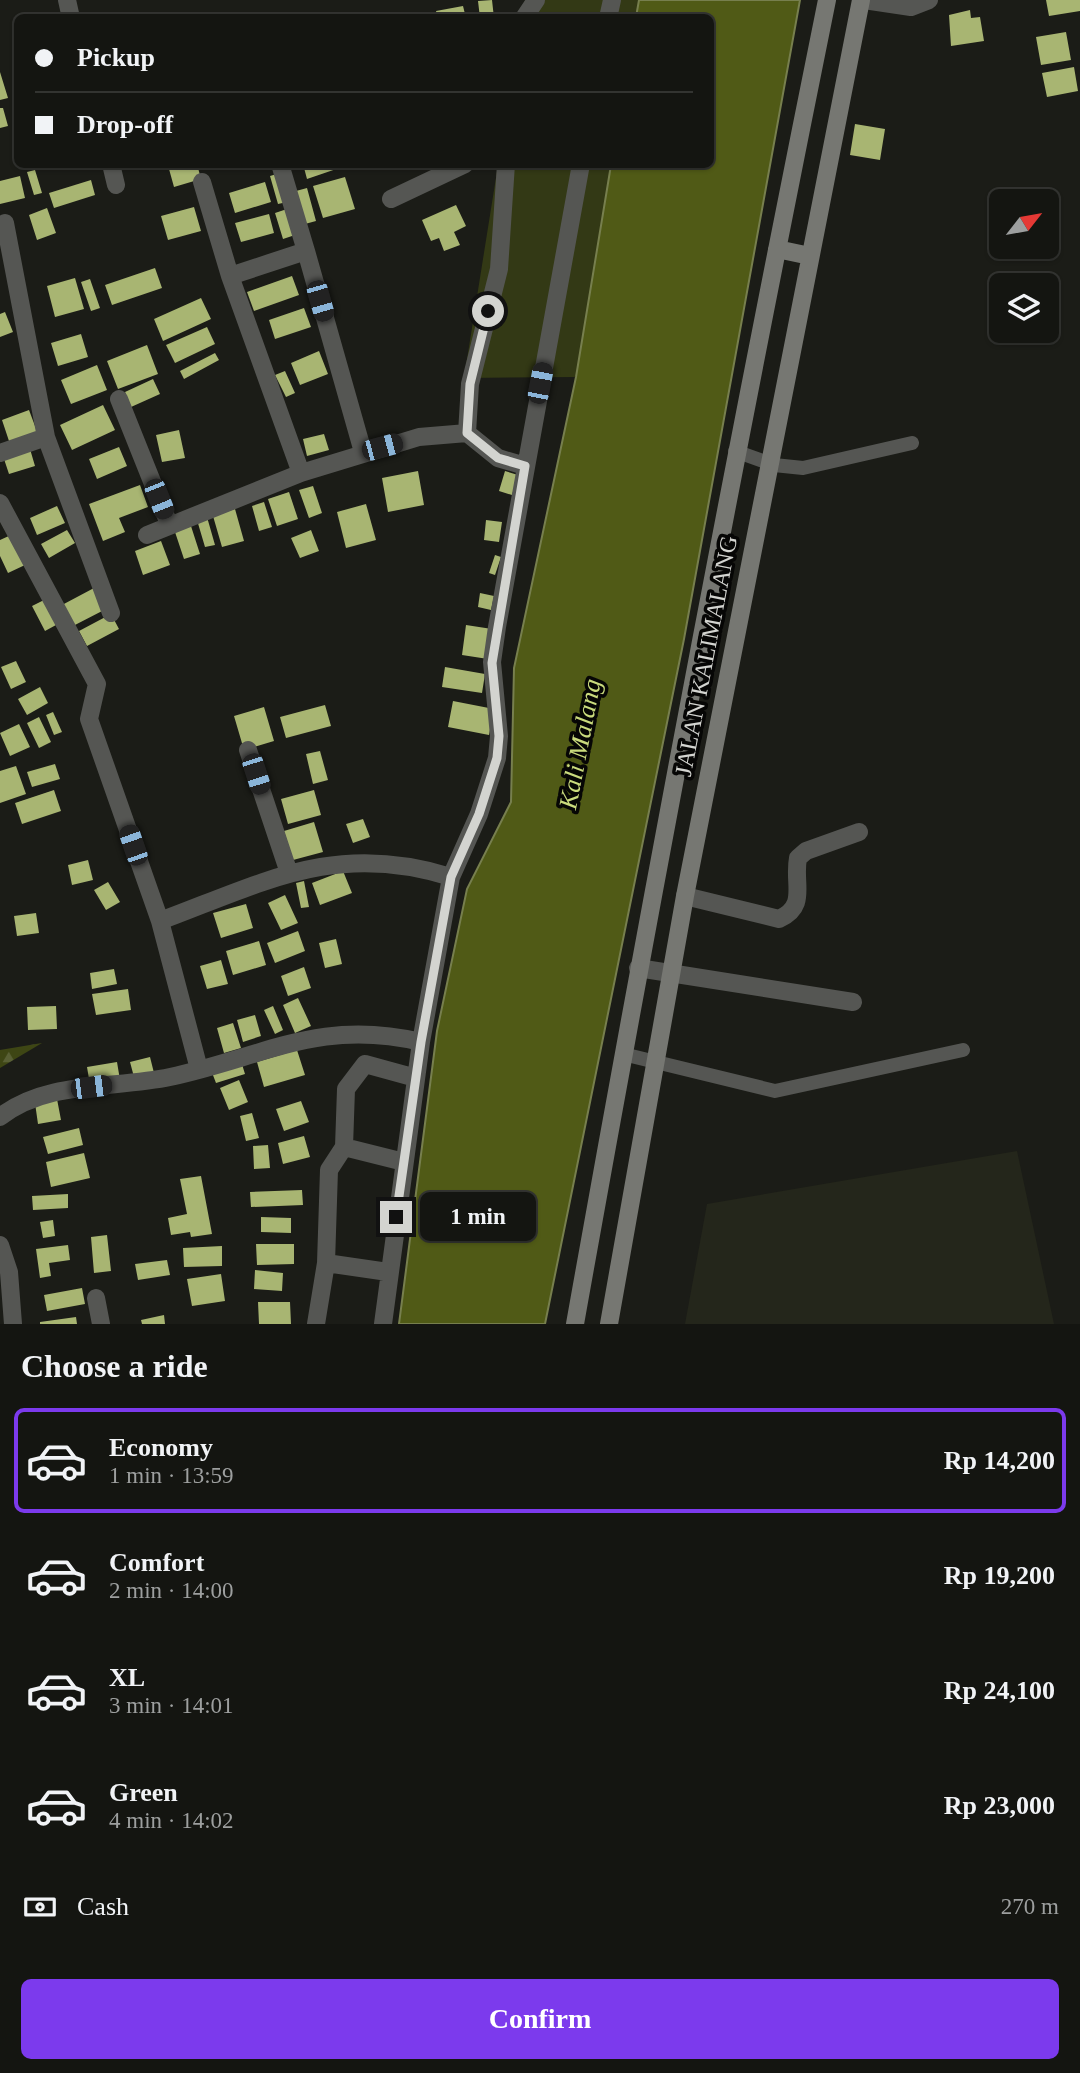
<!DOCTYPE html>
<html lang="en">
<head>
<meta charset="utf-8">
<style>
  :root { --surface:#141511; --page:#21221f; --text:#f1f3f6; --muted:#9d9f9f; --line:#333431; --accent:#7c3aed }
  body { margin:0; font-family:Georgia,serif; background:var(--page); color:var(--text); height:100vh; display:flex; flex-direction:column; font-size:26px; white-space:nowrap }
  * { box-sizing:border-box; margin:0 }
  p { font-size:23px; color:var(--muted) }
  .icon { flex:none; width:38px; height:38px; fill:none; stroke:currentColor; stroke-width:2; stroke-linecap:round; stroke-linejoin:round }
  .map { position:relative; height:1324px; overflow:hidden }
  .sheet { display:flex; flex-direction:column; background:var(--surface); flex:1 }
  .sheet>* { flex:none }
  .banner { position:absolute; left:14px; top:14px; width:700px; height:154px; border-radius:10px; box-shadow:0 2px 5px #0004,0 0 0 2px var(--line); display:grid; align-content:center; height:154px; padding:0 21px; background:var(--surface) }
  .needle { width:46px; rotate:59deg }
  .buttons { position:absolute; left:989px; top:189px; display:grid; gap:14px }
  .buttons a { display:grid; place-items:center; width:70px; height:70px; border-radius:10px; background:var(--surface); box-shadow:0 2px 5px #0004,0 0 0 2px var(--line); font-size:35px }
  .end { position:absolute; width:32px; height:32px; margin:-16px; border:9px solid #d3d4d0; background:#111; box-shadow:0 0 0 4px #111 }
  .from { border-radius:50% }
  .bubble { position:absolute; height:49px; border-radius:10px; background:var(--surface); box-shadow:0 2px 5px #0004,0 0 0 2px var(--line); font-size:23px; font-weight:700; line-height:49px; text-align:center }
  .car { position:absolute; width:21px; height:42px; margin:-21px -10px; border-radius:9px; box-shadow:0 0 5px 2px #0007; background:linear-gradient(#222 24%,#8ab4d8 0 40%,#222 0 76%,#8ab4d8 0 86%,#222 0) }
  .banner b { display:flex; align-items:center; gap:24px; height:66px; font-size:26px }
  .banner b+b { border-top:2px solid var(--line) }
  .banner i { width:18px; height:18px; background:var(--text) }
  ul { padding:0; list-style:none }
  li { display:flex; align-items:center; gap:21px; height:105px; margin:0 14px 10px; padding:0 7px; border:4px solid transparent; border-radius:10px }
  li div { flex:1 }
  li b { display:block; font-size:26px }
  li em { font-style:normal; font-weight:700 }
  li.active { border-color:var(--accent) }
  li>.icon { width:63px; height:63px; stroke-width:1.5 }
  h2 { padding:0 21px; font-size:32px; line-height:84px }
  .pay { display:flex; align-items:center; gap:18px; height:77px; padding:0 21px; font-size:26px }
  .pay p { margin-inline-start:auto }
  .cta { display:flex; gap:14px; margin-top:auto; padding:14px 21px }
  .cta a { flex:1; height:80px; border-radius:10px; background:var(--accent); color:#fff; font-size:28px; font-weight:700; line-height:80px; text-align:center }
  .map>svg:first-child { display:block }
  .built { fill:#24261b }
  .green { fill:#333915 }
  .forest { fill:url(#forest-firs) }
  .water { fill:#505a16; stroke:#777f4e; stroke-width:2 }
  .building { fill:#a8b572 }
  .lines { fill:none; stroke-linecap:round; stroke-linejoin:round }
  .lane { stroke:#555653; stroke-width:14 }
  .street { stroke:#555653; stroke-width:18 }
  .secondary { stroke:#767772; stroke-width:18 }
  .route { stroke:#d3d4d0; stroke-width:9 }
  .labels { text-anchor:middle; dominant-baseline:central; stroke-width:7; stroke-linejoin:round; paint-order:stroke }
  .street-label { font-size:24px; fill:#d3d4d0; stroke:#060605 }
  .water-label { font-size:26px; font-style:italic; fill:#cadb7d; stroke:#060605 }
</style>
</head>
<body>
<div class="map">
<svg width="1080" height="1324" viewBox="0 0 1080 1324">
  <defs>
    <pattern id="forest-firs" width="22" height="20" patternUnits="userSpaceOnUse" patternTransform="scale(1.75)"><rect width="22" height="20" fill="#3e4614"/><path d="M5 1l3.5 6h-7zM16 11l3.5 6h-7z" fill="#596035"/></pattern>
  </defs>
  <rect width="100%" height="100%" fill="#1b1c17"/>
  <path class="built" d="M 1017,1151 L 1054,1324 L 685,1324 L 707,1204 Z"/>
  <path class="green" d="M 525,0 L 639,0 L 636,17 L 522,18 Z
    M 498,165 L 611,165 L 576,377 L 464,378 Z"/>
  <path class="forest" d="M 42,1043 L 0,1068 L 0,1050 Z"/>
  <path class="water" d="M 639,0 L 800,0 L 684,639 L 545,1324 L 399,1324 L 437,1031 L 467,889 L 511,802 L 514,668 L 576,377 L 611,165 L 710,164 L 710,18 L 636,17 Z"/>
  <path class="building" d="M 492,0 L 494,18 L 480,18 L 478,1 Z
    M 1046,0 L 1080,0 L 1080,11 L 1049,16 Z
    M 463,6 L 466,18 L 438,18 L 436,11 Z
    M 970,10 L 971,18 L 980,17 L 984,41 L 951,46 L 949,15 Z
    M 1066,32 L 1071,60 L 1041,65 L 1036,37 Z
    M 1074,67 L 1078,91 L 1047,97 L 1042,73 Z
    M 0,72 L 8,98 L 0,100 Z
    M 0,108 L 3,108 L 8,126 L 0,128 Z
    M 855,124 L 885,129 L 880,160 L 850,155 Z
    M 186,164 L 197,164 L 201,179 L 174,187 L 169,169 Z
    M 303,164 L 348,164 L 348,165 L 307,179 Z
    M 35,170 L 42,193 L 34,195 L 27,172 Z
    M 280,173 L 287,202 L 278,204 L 270,176 Z
    M 20,176 L 25,198 L 0,204 L 0,181 Z
    M 345,177 L 355,209 L 323,218 L 313,186 Z
    M 91,180 L 95,195 L 54,208 L 49,193 Z
    M 265,182 L 271,202 L 235,213 L 229,193 Z
    M 307,188 L 316,221 L 305,224 L 296,191 Z
    M 456,205 L 466,226 L 454,232 L 460,245 L 444,251 L 439,238 L 431,241 L 422,220 Z
    M 194,207 L 201,231 L 168,240 L 161,216 Z
    M 47,208 L 56,233 L 37,240 L 29,215 Z
    M 290,208 L 298,234 L 283,239 L 275,213 Z
    M 269,214 L 274,233 L 241,242 L 235,223 Z
    M 155,268 L 162,288 L 112,305 L 105,285 Z
    M 292,276 L 299,295 L 254,311 L 247,292 Z
    M 75,278 L 84,309 L 55,317 L 47,286 Z
    M 90,279 L 100,308 L 91,311 L 81,282 Z
    M 201,298 L 211,319 L 163,341 L 154,319 Z
    M 304,308 L 311,327 L 275,339 L 269,320 Z
    M 5,312 L 13,332 L 0,337 L 0,314 Z
    M 207,327 L 215,344 L 175,363 L 166,345 Z
    M 81,334 L 88,357 L 58,366 L 51,343 Z
    M 147,345 L 158,374 L 118,389 L 107,361 Z
    M 319,351 L 328,374 L 300,385 L 291,363 Z
    M 215,353 L 219,360 L 184,379 L 180,371 Z
    M 97,365 L 107,390 L 71,404 L 61,380 Z
    M 285,371 L 295,393 L 286,397 L 275,375 Z
    M 153,379 L 160,394 L 131,407 L 125,392 Z
    M 103,405 L 115,430 L 72,450 L 60,425 Z
    M 29,410 L 38,434 L 10,444 L 2,420 Z
    M 179,430 L 185,458 L 162,462 L 156,435 Z
    M 324,434 L 329,450 L 307,456 L 303,439 Z
    M 119,447 L 127,466 L 97,479 L 89,459 Z
    M 30,449 L 35,466 L 9,474 L 3,456 Z
    M 418,471 L 424,505 L 388,512 L 382,478 Z
    M 505,471 L 518,475 L 512,495 L 499,491 Z
    M 140,485 L 148,507 L 119,518 L 125,532 L 103,541 L 89,504 Z
    M 313,486 L 322,513 L 309,518 L 299,490 Z
    M 289,492 L 298,519 L 277,526 L 268,499 Z
    M 264,502 L 272,527 L 259,531 L 252,506 Z
    M 366,504 L 376,540 L 346,548 L 337,512 Z
    M 57,506 L 65,523 L 37,535 L 30,518 Z
    M 235,509 L 244,541 L 222,547 L 213,516 Z
    M 207,517 L 215,545 L 205,547 L 197,520 Z
    M 486,520 L 502,522 L 499,542 L 484,540 Z
    M 190,523 L 200,554 L 184,559 L 174,529 Z
    M 67,530 L 75,543 L 49,558 L 41,544 Z
    M 311,530 L 319,551 L 300,558 L 291,538 Z
    M 11,535 L 25,565 L 8,573 L 0,556 L 0,540 Z
    M 161,541 L 170,565 L 143,575 L 135,551 Z
    M 495,555 L 501,557 L 495,575 L 489,573 Z
    M 94,588 L 106,609 L 73,626 L 62,605 Z
    M 480,593 L 494,596 L 491,610 L 478,607 Z
    M 44,600 L 56,625 L 45,631 L 32,606 Z
    M 111,614 L 119,629 L 87,646 L 79,631 Z
    M 466,625 L 492,629 L 488,659 L 462,655 Z
    M 16,661 L 26,682 L 11,689 L 1,667 Z
    M 445,667 L 485,674 L 482,693 L 442,687 Z
    M 40,687 L 48,703 L 27,715 L 18,699 Z
    M 453,701 L 494,709 L 489,735 L 448,727 Z
    M 325,705 L 331,726 L 286,738 L 280,717 Z
    M 264,707 L 274,741 L 244,750 L 234,716 Z
    M 53,712 L 62,732 L 54,735 L 46,715 Z
    M 39,717 L 51,742 L 39,748 L 27,723 Z
    M 19,724 L 30,747 L 10,756 L 0,733 Z
    M 320,751 L 328,780 L 313,784 L 306,754 Z
    M 55,764 L 60,779 L 32,787 L 27,772 Z
    M 16,766 L 26,794 L 0,803 L 0,771 Z
    M 54,790 L 61,811 L 22,824 L 15,803 Z
    M 314,790 L 321,815 L 288,824 L 281,799 Z
    M 363,819 L 370,837 L 353,843 L 346,824 Z
    M 314,822 L 323,852 L 293,860 L 284,831 Z
    M 88,860 L 93,880 L 72,885 L 68,865 Z
    M 343,871 L 352,893 L 320,905 L 312,883 Z
    M 304,881 L 309,907 L 301,908 L 296,883 Z
    M 108,882 L 120,902 L 106,910 L 94,890 Z
    M 285,895 L 298,923 L 281,930 L 268,903 Z
    M 246,904 L 253,928 L 221,938 L 213,913 Z
    M 36,913 L 39,933 L 17,936 L 14,916 Z
    M 298,931 L 305,951 L 275,963 L 267,943 Z
    M 336,939 L 342,964 L 325,968 L 319,943 Z
    M 259,941 L 266,965 L 233,975 L 226,951 Z
    M 221,960 L 228,984 L 207,989 L 200,966 Z
    M 304,967 L 311,988 L 288,996 L 281,976 Z
    M 114,969 L 117,984 L 92,989 L 90,973 Z
    M 128,989 L 131,1010 L 96,1015 L 92,994 Z
    M 298,998 L 311,1026 L 295,1033 L 283,1005 Z
    M 56,1006 L 57,1029 L 28,1030 L 27,1007 Z
    M 273,1006 L 283,1030 L 275,1034 L 264,1010 Z
    M 255,1015 L 261,1036 L 243,1042 L 237,1020 Z
    M 233,1023 L 241,1048 L 224,1053 L 217,1028 Z
    M 297,1050 L 305,1075 L 264,1087 L 257,1062 Z
    M 150,1057 L 154,1073 L 134,1077 L 130,1062 Z
    M 241,1061 L 245,1074 L 216,1083 L 211,1070 Z
    M 117,1062 L 120,1080 L 90,1085 L 87,1067 Z
    M 239,1080 L 248,1102 L 229,1110 L 220,1088 Z
    M 57,1099 L 61,1120 L 38,1124 L 35,1103 Z
    M 301,1101 L 309,1122 L 284,1131 L 276,1109 Z
    M 252,1113 L 259,1138 L 246,1141 L 240,1116 Z
    M 79,1128 L 83,1145 L 48,1154 L 43,1137 Z
    M 304,1136 L 310,1157 L 283,1164 L 278,1143 Z
    M 268,1145 L 270,1168 L 254,1169 L 253,1146 Z
    M 84,1153 L 90,1178 L 51,1187 L 46,1162 Z
    M 201,1176 L 212,1234 L 191,1237 L 190,1232 L 171,1235 L 168,1218 L 187,1214 L 180,1179 Z
    M 302,1190 L 303,1205 L 251,1207 L 250,1192 Z
    M 68,1194 L 68,1208 L 33,1210 L 32,1196 Z
    M 261,1217 L 291,1218 L 291,1233 L 261,1232 Z
    M 53,1220 L 55,1236 L 43,1238 L 40,1222 Z
    M 107,1235 L 111,1271 L 94,1273 L 91,1237 Z
    M 256,1244 L 294,1244 L 294,1264 L 257,1265 Z
    M 68,1245 L 70,1260 L 49,1263 L 51,1276 L 40,1278 L 36,1249 Z
    M 222,1246 L 222,1266 L 184,1267 L 183,1248 Z
    M 167,1260 L 170,1275 L 138,1280 L 135,1264 Z
    M 255,1270 L 283,1273 L 282,1291 L 254,1289 Z
    M 221,1274 L 225,1301 L 192,1306 L 187,1279 Z
    M 82,1288 L 85,1304 L 47,1311 L 44,1295 Z
    M 258,1302 L 290,1302 L 291,1324 L 259,1324 Z
    M 164,1315 L 165,1324 L 142,1324 L 141,1320 Z
    M 76,1317 L 77,1324 L 40,1324 L 40,1322 Z"/>
  <g class="lines">
    <path class="lane" d="M 735,451 L 774,465 L 803,468 L 912,443
      M 623,1054 L 775,1091 L 963,1050"/>
    <path class="street" d="M 67,0 L 71,18
      M 864,0 L 911,7 L 929,0
      M 524,18 L 536,0
      M 608,18 L 612,0
      M 111,164 L 116,185
      M 202,182 L 230,276 L 301,473 L 419,437 L 467,433 L 498,458 L 525,466
      M 391,199 L 465,164
      M 5,223 L 46,437
      M 306,251 L 363,452
      M 230,276 L 306,251 L 280,164
      M 119,399 L 169,524
      M 467,433 L 470,384 L 499,269 L 506,164
      M 0,453 L 46,437 L 111,613
      M 0,503 L 97,684 L 89,719 L 160,921 L 199,1069
      M 147,535 L 301,473
      M 248,750 L 289,873
      M 685,896 L 779,919 C 808,906 793,884 798,858 L 806,851 L 859,832
      M 160,921 C 265,882 336,841 451,877
      M 638,968 L 853,1002
      M 0,1117 C 47,1080 114,1089 170,1077 C 264,1057 319,1018 421,1042
      M 344,1147 L 404,1162
      M 0,1245 L 9,1272 L 13,1324
      M 326,1263 L 329,1170 L 344,1147 L 346,1089 L 365,1064 L 416,1078
      M 96,1298 L 101,1324
      M 316,1324 L 326,1263 L 388,1272
      M 383,1324 L 421,1042 L 451,877 L 479,814 L 497,758 L 499,736 L 492,662 L 497,627 L 581,164"/>
    <path class="secondary" d="M 777,249 L 810,256
      M 575,1324 C 654,881 738,440 827,0
      M 609,1324 L 685,896 L 861,0"/>
  </g>
  <g class="lines">
    <path class="route" d="M 396,1217 L 421,1042 L 451,877 L 479,814 L 497,758 L 499,736 L 492,663 L 525,466 L 498,458 L 467,433 L 470,384 L 488,311"/>
  </g>
  <g class="labels">
    <g class="street-label">
      <text transform="translate(706 656) rotate(-79)">JALAN KALIMALANG</text>
    </g>
    <g class="water-label">
      <text transform="translate(580 744) rotate(-79)">Kali Malang</text>
    </g>
  </g>
</svg>
<div class="buttons">
<a><svg class="needle" viewBox="-14 -14 28 28"><path d="M0-13l5 13h-10z" fill="#e53935"/><path d="M0 13l5-13h-10z" fill="#9d9f9f"/></svg></a>
<a><svg class="icon" aria-label="layers" viewBox="0 0 24 24"><path d="M12 4l9 5-9 5-9-5zM3 14l9 5 9-5"/></svg></a>
</div>
<i class="end from" style="left:488px;top:311px"></i>
<i class="end" style="left:396px;top:1217px"></i>
<div class="bubble" style="left:420px;top:1192px;width:116px">1 min</div>
<i class="car" style="left:320px;top:301px;rotate:164deg"></i>
<i class="car" style="left:540px;top:383px;rotate:11deg"></i>
<i class="car" style="left:382px;top:447px;rotate:75deg"></i>
<i class="car" style="left:159px;top:499px;rotate:158deg"></i>
<i class="car" style="left:256px;top:774px;rotate:162deg"></i>
<i class="car" style="left:133px;top:845px;rotate:341deg"></i>
<i class="car" style="left:91px;top:1087px;rotate:83deg"></i>
<div class="banner">
<b><i class="from"></i>Pickup</b>
<b><i></i>Drop-off</b>
</div>
</div>
<section class="sheet">
<h2>Choose a ride</h2>
<ul>
<li class="active"><svg class="icon" aria-label="car" viewBox="0 0 24 24"><path d="M5 17H2v-5l4-1 3-4h7l3 4 3 1v5h-3M9 17h6M6 11h13"/><circle cx="7" cy="17" r="2"/><circle cx="17" cy="17" r="2"/></svg><div><b>Economy</b><p>1 min · 13:59</p></div><em>Rp 14,200</em></li>
<li><svg class="icon" aria-label="car" viewBox="0 0 24 24"><path d="M5 17H2v-5l4-1 3-4h7l3 4 3 1v5h-3M9 17h6M6 11h13"/><circle cx="7" cy="17" r="2"/><circle cx="17" cy="17" r="2"/></svg><div><b>Comfort</b><p>2 min · 14:00</p></div><em>Rp 19,200</em></li>
<li><svg class="icon" aria-label="car" viewBox="0 0 24 24"><path d="M5 17H2v-5l4-1 3-4h7l3 4 3 1v5h-3M9 17h6M6 11h13"/><circle cx="7" cy="17" r="2"/><circle cx="17" cy="17" r="2"/></svg><div><b>XL</b><p>3 min · 14:01</p></div><em>Rp 24,100</em></li>
<li><svg class="icon" aria-label="car" viewBox="0 0 24 24"><path d="M5 17H2v-5l4-1 3-4h7l3 4 3 1v5h-3M9 17h6M6 11h13"/><circle cx="7" cy="17" r="2"/><circle cx="17" cy="17" r="2"/></svg><div><b>Green</b><p>4 min · 14:02</p></div><em>Rp 23,000</em></li>
</ul>
<div class="pay"><svg class="icon" aria-label="cash" viewBox="0 0 24 24"><path d="M3 7h18v10H3z"/><circle cx="12" cy="12" r="2"/></svg>Cash<p>270 m</p></div>
<div class="cta"><a>Confirm</a></div>
</section>
</body>
</html>
